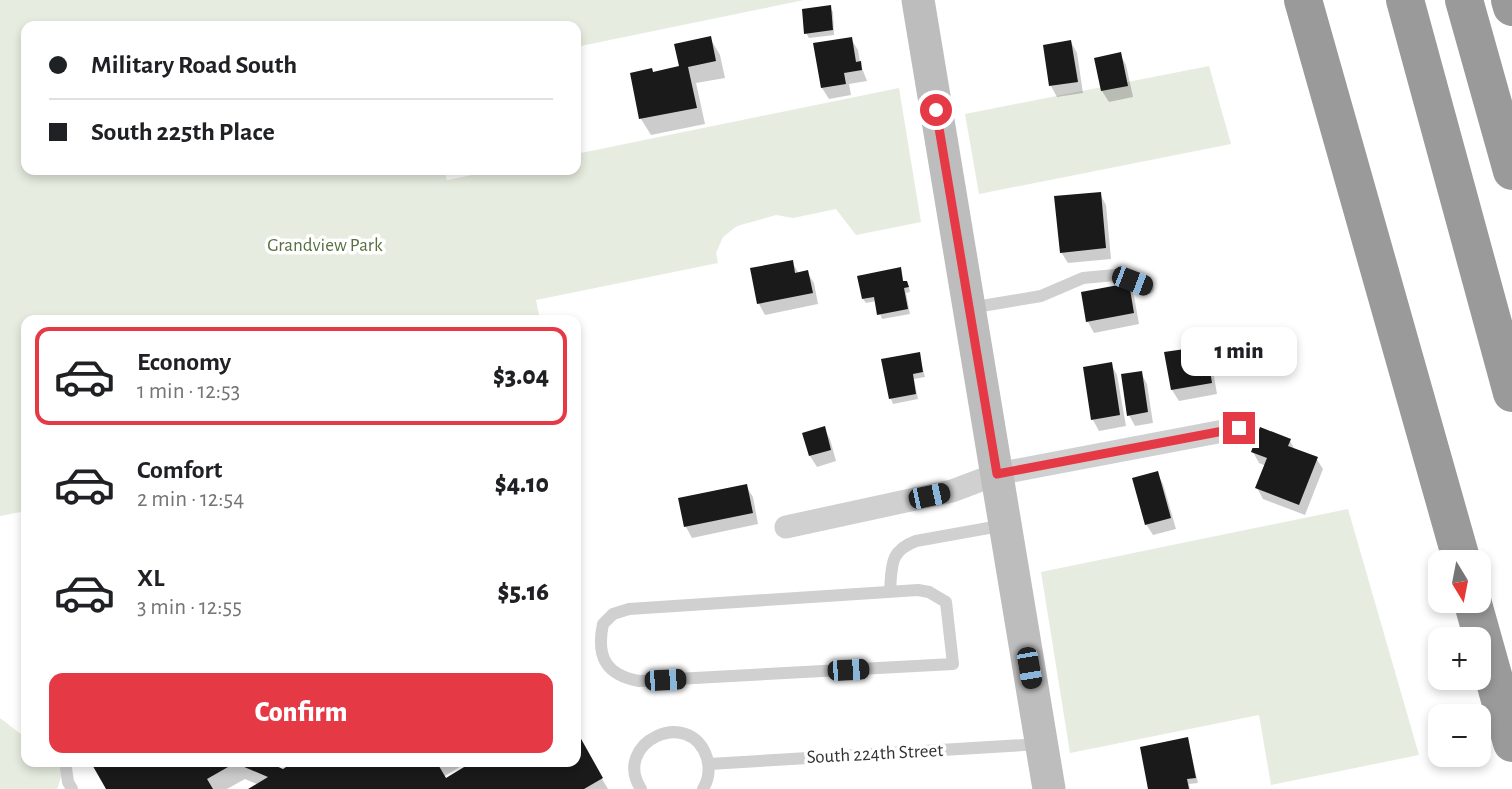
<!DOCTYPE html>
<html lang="en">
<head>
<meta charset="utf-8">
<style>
  :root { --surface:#fff; --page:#f6f6f6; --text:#202124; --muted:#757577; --line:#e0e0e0; --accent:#e63946 }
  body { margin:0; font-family:"Alegreya Sans",sans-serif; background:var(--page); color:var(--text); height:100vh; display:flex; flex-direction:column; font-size:26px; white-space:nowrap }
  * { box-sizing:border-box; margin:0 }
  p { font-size:23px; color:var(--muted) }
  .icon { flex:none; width:38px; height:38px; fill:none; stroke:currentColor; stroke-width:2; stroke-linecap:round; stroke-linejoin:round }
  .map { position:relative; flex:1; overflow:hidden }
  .panel { position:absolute; left:21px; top:315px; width:560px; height:452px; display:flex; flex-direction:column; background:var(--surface); border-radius:14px; box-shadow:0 4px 10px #0003 }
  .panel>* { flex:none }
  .guide { position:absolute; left:21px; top:21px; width:560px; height:154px; border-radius:14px; box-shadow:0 4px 10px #0003; display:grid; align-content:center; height:154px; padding:0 28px; background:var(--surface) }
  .needle { width:46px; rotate:170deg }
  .fabs { position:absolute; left:1428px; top:550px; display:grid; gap:14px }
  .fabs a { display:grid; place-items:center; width:63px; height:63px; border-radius:14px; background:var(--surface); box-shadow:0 4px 10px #0003; font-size:35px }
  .end { position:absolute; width:32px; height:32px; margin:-16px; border:9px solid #e63946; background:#fff; box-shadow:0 0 0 4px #fff }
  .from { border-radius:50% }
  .bubble { position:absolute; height:49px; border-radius:14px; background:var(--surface); box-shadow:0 4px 10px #0003; font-size:23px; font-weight:800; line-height:49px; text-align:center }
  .car { position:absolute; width:21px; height:42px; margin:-21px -10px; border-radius:9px; box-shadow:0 0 5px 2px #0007; background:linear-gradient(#222 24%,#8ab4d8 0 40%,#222 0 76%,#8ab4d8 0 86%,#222 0) }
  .guide b { display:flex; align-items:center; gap:24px; height:66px; font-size:26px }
  .guide b+b { border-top:2px solid var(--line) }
  .guide i { width:18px; height:18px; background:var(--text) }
  ul { padding:12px 0 0; list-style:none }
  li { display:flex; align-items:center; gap:21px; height:98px; margin:0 14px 10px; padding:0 14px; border:4px solid transparent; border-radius:14px }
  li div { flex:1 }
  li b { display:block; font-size:26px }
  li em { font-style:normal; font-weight:800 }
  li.current { border-color:var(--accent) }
  li>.icon { width:63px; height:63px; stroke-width:1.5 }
  .cta { display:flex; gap:14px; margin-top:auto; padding:14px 28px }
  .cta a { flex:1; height:80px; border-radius:14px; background:var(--accent); color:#fff; font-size:28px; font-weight:800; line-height:80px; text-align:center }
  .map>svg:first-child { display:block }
  .green { fill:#e6ecdf }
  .shadow { fill:#0003 }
  .building { fill:#1a1a1a }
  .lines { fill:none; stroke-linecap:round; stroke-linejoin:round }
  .service { stroke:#d0d0d0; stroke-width:12 }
  .minor { stroke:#d0d0d0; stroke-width:23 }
  .secondary { stroke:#bdbdbd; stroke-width:33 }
  .motorway { stroke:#9a9a9a; stroke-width:38 }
  .route { stroke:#e63946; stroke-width:9 }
  .labels { text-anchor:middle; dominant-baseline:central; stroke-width:7; stroke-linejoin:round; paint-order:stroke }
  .park-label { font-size:19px; fill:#56703f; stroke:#fff }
  .street-label { font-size:19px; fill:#333; stroke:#fff }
</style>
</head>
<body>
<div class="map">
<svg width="1512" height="789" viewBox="0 0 1512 789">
  <rect width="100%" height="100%" fill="#fff"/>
  <path class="green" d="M 0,0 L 804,0 L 576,47 L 576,26 L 26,26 L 26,170 L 444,170 L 447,180 L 497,170 L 576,170 L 576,154 L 899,88 L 921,222 L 856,235 L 836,209 L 793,218 L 776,215 L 737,226 L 723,237 L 716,253 L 718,263 L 536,300 L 540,320 L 26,320 L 26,511 L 0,516 Z
    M 1209,66 L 1231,144 L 979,194 L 965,114 Z
    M 1348,509 L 1419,755 L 1271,785 L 1259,715 L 1070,753 L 1041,572 Z
    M 0,718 L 26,738 L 26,761 L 55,761 L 64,768 L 57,789 L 0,789 Z"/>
  <path class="shadow" d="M 830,7 L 833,12 L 834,35 L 809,38 L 806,33 Z
    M 710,38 L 720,55 L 725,78 L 696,83 L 705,124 L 651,135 L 641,119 L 653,73 L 681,68 Z
    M 851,39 L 858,50 L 860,63 L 867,81 L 849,84 L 851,95 L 829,99 L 822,88 L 815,45 Z
    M 1071,42 L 1077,53 L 1083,93 L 1057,97 L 1051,86 Z
    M 1120,54 L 1126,65 L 1133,97 L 1109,102 L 1102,91 L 1096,59 Z
    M 1100,194 L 1106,205 L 1111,259 L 1068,263 L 1061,252 Z
    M 792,262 L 799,274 L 807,272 L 814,283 L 818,304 L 765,315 L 759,304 L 752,270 Z
    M 900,269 L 904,283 L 909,287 L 910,292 L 906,293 L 910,314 L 882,319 L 876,301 L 866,303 L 863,299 Z
    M 1128,285 L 1134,296 L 1139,324 L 1094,333 L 1088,322 Z
    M 1205,348 L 1211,359 L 1217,394 L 1179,401 L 1172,390 Z
    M 919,354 L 925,377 L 914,379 L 918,399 L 893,404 L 891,399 Z
    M 1111,364 L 1117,375 L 1126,426 L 1099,431 L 1093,420 Z
    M 1141,373 L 1147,384 L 1153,423 L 1135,426 L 1129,415 Z
    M 824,428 L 830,439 L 836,461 L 817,467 L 810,456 L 804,434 Z
    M 1290,441 L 1295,450 L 1316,458 L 1323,469 L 1305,515 L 1263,499 L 1257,488 L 1266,466 L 1259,463 L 1253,452 Z
    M 1157,473 L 1163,484 L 1176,529 L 1153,535 L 1146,524 Z
    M 746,486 L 753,497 L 758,524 L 692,538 L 686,527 L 680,500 Z
    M 1188,739 L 1198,783 L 1189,784 L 1190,789 L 1150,789 Z
    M 579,740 L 608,789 L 251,789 L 259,785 L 245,779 L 227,789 L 108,789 L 92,761 L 277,761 L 270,765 L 283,771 L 299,761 L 470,761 L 443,777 L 445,780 L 576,761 L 576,742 Z"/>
  <path class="building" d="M 831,5 L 833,30 L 804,34 L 802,9 Z
    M 711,36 L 716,61 L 688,67 L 697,108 L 639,119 L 630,73 L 652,68 L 653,72 L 679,66 L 674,44 Z
    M 852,37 L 856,62 L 861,61 L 862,70 L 844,73 L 846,84 L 821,88 L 813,43 Z
    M 1071,40 L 1078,82 L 1049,86 L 1043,45 Z
    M 1121,52 L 1128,86 L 1101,91 L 1094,58 Z
    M 1101,192 L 1106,248 L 1060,253 L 1054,196 Z
    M 793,260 L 795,273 L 808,270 L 813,293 L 757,304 L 750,268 Z
    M 901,267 L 903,281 L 907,281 L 909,287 L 904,288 L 908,309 L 877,315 L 874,297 L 862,299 L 857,276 Z
    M 1129,283 L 1134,313 L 1086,322 L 1081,292 Z
    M 1206,346 L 1212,383 L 1171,390 L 1164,352 Z
    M 920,352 L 923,372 L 913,374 L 916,394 L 889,399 L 881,359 Z
    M 1112,362 L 1120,415 L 1091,420 L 1083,367 Z
    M 1142,371 L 1148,412 L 1127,416 L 1121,374 Z
    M 825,426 L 831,450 L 809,456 L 802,433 Z
    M 1260,427 L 1291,439 L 1288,446 L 1318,457 L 1299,505 L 1255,488 L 1267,458 L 1251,452 Z
    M 1158,471 L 1171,518 L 1145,525 L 1132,478 Z
    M 747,484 L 753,513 L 684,527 L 678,498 Z
    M 580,737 L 603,778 L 584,789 L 248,789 L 268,777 L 235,763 L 207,779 L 213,789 L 106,789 L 90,761 L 265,761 L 283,769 L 295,761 L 436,761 L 446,778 L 474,761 L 576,761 L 576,740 Z
    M 1188,737 L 1196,778 L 1187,779 L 1189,789 L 1148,789 L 1140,747 Z"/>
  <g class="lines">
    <path class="service" d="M 970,308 L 1041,296 L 1083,278 L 1115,275 L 1148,288
      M 918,590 L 929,592 L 946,602 L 953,664 L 639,681 C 606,675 596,657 603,624 L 613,614 L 629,609 Z
      M 890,591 C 892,566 889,551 916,541 L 1005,525
      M 65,761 L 68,782 L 72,789
      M 709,764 L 1041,744
      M 641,789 C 611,743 690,705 707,758 C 710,769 709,779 703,789"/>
    <path class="minor" d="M 786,527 L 952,491 L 997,474 L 1239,428"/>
    <path class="secondary" d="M 918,0 L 1049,789"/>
    <path class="motorway" d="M 1303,0 L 1462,562
      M 1405,0 L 1512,393
      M 1464,0 L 1512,171
      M 1510,0 L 1512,7
      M 1472,600 L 1512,743"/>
  </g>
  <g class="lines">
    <path class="route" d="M 936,110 L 997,474 L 1239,428"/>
  </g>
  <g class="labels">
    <g class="park-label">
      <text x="325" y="245">Grandview Park</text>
    </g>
    <g class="street-label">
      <text transform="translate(875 754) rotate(-3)">South 224th Street</text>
    </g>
  </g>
</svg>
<div class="fabs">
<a><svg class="needle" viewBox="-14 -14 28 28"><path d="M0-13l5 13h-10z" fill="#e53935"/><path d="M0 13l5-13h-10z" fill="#757577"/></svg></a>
<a>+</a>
<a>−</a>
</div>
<i class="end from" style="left:936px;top:110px"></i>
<i class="end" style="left:1239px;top:428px"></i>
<div class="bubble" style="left:1181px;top:327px;width:116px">1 min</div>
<i class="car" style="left:1132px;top:281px;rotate:111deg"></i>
<i class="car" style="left:929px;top:496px;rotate:78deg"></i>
<i class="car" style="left:1029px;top:668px;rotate:170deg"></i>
<i class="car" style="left:848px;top:670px;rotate:87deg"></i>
<i class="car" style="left:665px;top:680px;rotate:87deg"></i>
<div class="guide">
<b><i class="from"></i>Military Road South</b>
<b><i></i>South 225th Place</b>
</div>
<section class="panel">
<ul>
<li class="current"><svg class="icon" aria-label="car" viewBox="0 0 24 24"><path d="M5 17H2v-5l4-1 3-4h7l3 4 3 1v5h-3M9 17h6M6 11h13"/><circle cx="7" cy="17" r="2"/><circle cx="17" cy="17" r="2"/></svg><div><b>Economy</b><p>1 min · 12:53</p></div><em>$3.04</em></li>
<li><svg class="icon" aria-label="car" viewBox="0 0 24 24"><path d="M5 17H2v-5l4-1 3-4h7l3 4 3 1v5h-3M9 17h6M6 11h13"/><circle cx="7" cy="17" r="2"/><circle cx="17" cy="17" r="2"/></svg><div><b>Comfort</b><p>2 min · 12:54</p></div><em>$4.10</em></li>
<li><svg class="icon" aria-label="car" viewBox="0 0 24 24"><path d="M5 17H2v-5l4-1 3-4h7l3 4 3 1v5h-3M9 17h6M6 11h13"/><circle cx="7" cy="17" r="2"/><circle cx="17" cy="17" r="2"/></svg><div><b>XL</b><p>3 min · 12:55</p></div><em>$5.16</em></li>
</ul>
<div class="cta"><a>Confirm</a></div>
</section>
</div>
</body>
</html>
